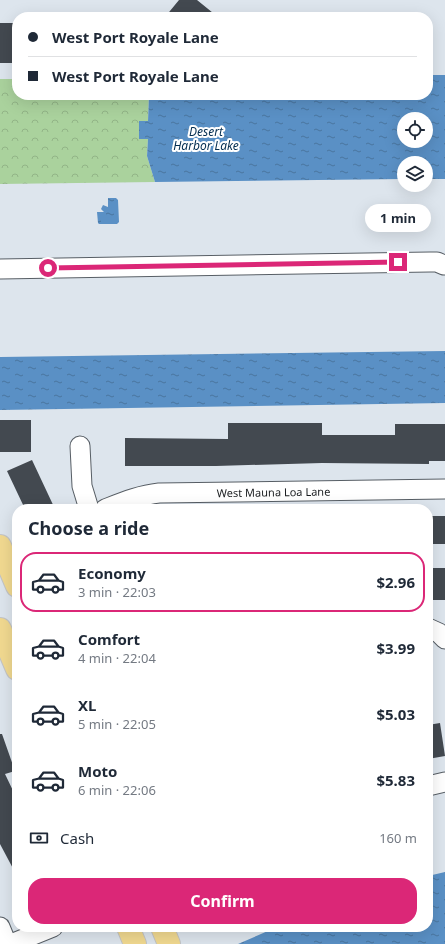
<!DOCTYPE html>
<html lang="en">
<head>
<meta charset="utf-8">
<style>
  :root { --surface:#fff; --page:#f2f2f3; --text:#1f2937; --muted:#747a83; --line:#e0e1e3; --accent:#db2777 }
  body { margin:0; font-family:"Noto Sans",sans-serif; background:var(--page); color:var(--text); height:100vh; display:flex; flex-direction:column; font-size:15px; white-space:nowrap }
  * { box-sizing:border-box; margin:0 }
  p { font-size:13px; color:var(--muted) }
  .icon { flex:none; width:22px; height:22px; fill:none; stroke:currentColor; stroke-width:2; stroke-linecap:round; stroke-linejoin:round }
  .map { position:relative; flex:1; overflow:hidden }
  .details { position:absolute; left:12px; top:504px; width:421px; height:428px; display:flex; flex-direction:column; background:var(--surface); border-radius:16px; box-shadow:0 4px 16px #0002 }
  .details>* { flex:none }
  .banner { position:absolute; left:12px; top:12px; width:421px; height:88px; border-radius:16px; box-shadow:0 4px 16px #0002; display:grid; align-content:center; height:88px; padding:0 16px; background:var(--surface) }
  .fabs { position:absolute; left:397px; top:112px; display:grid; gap:8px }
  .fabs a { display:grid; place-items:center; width:36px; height:36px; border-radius:50%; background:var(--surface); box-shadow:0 4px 16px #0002; font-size:20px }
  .end { position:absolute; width:18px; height:18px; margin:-9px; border:5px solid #db2777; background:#fff; box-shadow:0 0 0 2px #fff }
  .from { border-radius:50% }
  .bubble { position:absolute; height:28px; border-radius:14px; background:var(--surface); box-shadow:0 4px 16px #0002; font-size:13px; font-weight:700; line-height:28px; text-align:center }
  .banner b { display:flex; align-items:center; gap:14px; height:38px; font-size:15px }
  .banner b+b { border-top:1px solid var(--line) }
  .banner i { width:10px; height:10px; background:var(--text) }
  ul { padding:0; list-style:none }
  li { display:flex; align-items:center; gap:12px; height:60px; margin:0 8px 6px; padding:0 8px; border:2px solid transparent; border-radius:16px }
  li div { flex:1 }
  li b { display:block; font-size:15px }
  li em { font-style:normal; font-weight:700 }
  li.selected { border-color:var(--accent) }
  li>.icon { width:36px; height:36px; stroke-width:1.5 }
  h2 { padding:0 16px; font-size:18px; line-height:48px }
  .pay { display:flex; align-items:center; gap:10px; height:44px; padding:0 16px; font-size:15px }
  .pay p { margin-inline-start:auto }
  .cta { display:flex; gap:8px; margin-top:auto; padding:8px 16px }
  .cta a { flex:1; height:46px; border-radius:16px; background:var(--accent); color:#fff; font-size:16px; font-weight:700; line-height:46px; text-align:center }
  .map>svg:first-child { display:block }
  .park { fill:url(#park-crowns) }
  .water { fill:url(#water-ripples); fill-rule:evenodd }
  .building { fill:#434950 }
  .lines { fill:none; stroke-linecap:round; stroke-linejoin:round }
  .minor-casing { stroke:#575e65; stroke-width:21 }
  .major-casing { stroke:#c3c4c5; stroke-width:24 }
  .minor { stroke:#fff; stroke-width:19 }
  .major { stroke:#f1d990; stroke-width:22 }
  .route { stroke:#db2777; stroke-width:5 }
  .labels { text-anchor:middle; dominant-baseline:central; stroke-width:4; stroke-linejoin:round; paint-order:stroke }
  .street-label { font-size:11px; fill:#191c1f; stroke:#fff }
  .water-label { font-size:12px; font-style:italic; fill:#032d50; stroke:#fff }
</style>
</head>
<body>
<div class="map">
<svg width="445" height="944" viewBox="0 0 445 944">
  <defs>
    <pattern id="park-crowns" width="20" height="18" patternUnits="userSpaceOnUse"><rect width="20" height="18" fill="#aad29d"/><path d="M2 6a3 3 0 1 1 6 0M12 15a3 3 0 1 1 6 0" fill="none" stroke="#92b487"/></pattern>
    <pattern id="water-ripples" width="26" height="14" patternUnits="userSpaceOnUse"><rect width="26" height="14" fill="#5a90c5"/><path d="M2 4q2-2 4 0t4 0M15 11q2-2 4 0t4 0" fill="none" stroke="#4a759f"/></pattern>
  </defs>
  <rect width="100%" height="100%" fill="#dde5ed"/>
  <path class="park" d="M 0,79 L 17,79 L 17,95 L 149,95 L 148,121 L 140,130 L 140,138 L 148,139 L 147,156 L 155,182 L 0,184 Z"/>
  <path class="water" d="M 428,75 L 445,75 L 445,179 L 426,179 L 426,163 L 404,163 L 404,179 L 155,182 L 147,156 L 148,139 L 139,139 L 139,121 L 148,121 L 149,95 L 428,95 ZM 404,119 L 426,119 L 426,141 L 404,141 Z
    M 108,198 L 116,198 L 118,200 L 119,222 L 117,224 L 99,224 L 98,223 L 97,212 L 104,212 L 101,209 L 103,205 L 108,207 Z
    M 445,351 L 445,403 L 0,410 L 0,357 Z
    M 445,872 L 445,944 L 238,944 L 277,927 L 428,927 L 428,876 Z"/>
  <path class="building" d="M 179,0 L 197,0 L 218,17 L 165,17 Z
    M 0,23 L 17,23 L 17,63 L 0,63 Z
    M 0,420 L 31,420 L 31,452 L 0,452 Z
    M 228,423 L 322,423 L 322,435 L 395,435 L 395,424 L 445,424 L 445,461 L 429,461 L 429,464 L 322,463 L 216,466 L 125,466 L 125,438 L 228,439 Z
    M 32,460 L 55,509 L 25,509 L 7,471 Z
    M 428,516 L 445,516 L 445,544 L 428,544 Z
    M 428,568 L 445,568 L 445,600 L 428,600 Z
    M 440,723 L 445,756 L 428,759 L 428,725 Z
    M 0,734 L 2,734 L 15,771 L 5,774 L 17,799 L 17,876 L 0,844 Z"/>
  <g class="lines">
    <defs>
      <g id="minor">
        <path d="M 0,269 L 430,262 L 437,262 L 444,265"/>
        <path d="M 80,446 L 82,486 L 89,509"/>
        <path id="s1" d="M 105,509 C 123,502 140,495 159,493 L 445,489"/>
        <path d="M 428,628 L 439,633 L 445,639"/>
        <path d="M 428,786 L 445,782"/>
        <path d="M 0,927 L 7,944"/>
        <path d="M 11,944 L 53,927"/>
      </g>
      <path id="major" d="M 0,546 L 17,586
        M 0,629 L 17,669
        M 128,927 L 135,944
        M 162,927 L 169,944"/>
    </defs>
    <use href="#minor" class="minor-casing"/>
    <use href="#major" class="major-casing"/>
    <use href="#minor" class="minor"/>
    <use href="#major" class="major"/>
  </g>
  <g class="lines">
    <path class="route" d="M 48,268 L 398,262"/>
  </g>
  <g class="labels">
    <g class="street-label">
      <text stroke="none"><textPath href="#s1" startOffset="171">West Mauna Loa Lane</textPath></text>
    </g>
    <g class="water-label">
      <text x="206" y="131">Desert<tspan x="206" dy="14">Harbor Lake</tspan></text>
    </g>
  </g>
</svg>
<div class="fabs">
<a><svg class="icon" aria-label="locate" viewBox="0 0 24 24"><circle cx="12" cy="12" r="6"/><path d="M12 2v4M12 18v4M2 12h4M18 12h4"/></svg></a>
<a><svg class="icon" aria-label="layers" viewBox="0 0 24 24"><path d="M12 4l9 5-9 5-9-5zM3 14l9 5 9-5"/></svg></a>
</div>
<i class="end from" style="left:48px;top:268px"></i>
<i class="end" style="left:398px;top:262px"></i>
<div class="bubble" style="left:365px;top:204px;width:66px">1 min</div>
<div class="banner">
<b><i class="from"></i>West Port Royale Lane</b>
<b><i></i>West Port Royale Lane</b>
</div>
<section class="details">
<h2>Choose a ride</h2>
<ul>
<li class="selected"><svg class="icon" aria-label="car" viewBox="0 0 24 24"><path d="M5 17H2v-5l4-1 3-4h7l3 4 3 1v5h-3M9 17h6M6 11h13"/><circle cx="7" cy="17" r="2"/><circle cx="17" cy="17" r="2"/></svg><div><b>Economy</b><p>3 min · 22:03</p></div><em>$2.96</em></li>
<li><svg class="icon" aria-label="car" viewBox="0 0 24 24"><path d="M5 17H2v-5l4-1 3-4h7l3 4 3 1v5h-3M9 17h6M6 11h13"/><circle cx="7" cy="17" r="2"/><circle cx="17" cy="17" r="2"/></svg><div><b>Comfort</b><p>4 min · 22:04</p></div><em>$3.99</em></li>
<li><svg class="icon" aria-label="car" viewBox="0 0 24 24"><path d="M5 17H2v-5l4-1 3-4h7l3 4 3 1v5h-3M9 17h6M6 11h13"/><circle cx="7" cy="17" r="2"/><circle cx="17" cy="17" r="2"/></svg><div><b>XL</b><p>5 min · 22:05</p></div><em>$5.03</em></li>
<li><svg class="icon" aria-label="car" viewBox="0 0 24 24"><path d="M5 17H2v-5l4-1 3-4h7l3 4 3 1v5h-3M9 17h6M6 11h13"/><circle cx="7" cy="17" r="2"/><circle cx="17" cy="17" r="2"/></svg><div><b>Moto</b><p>6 min · 22:06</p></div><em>$5.83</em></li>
</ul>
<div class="pay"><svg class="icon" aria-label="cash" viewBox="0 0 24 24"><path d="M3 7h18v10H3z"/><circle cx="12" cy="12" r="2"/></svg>Cash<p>160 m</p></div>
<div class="cta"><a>Confirm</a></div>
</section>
</div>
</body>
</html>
